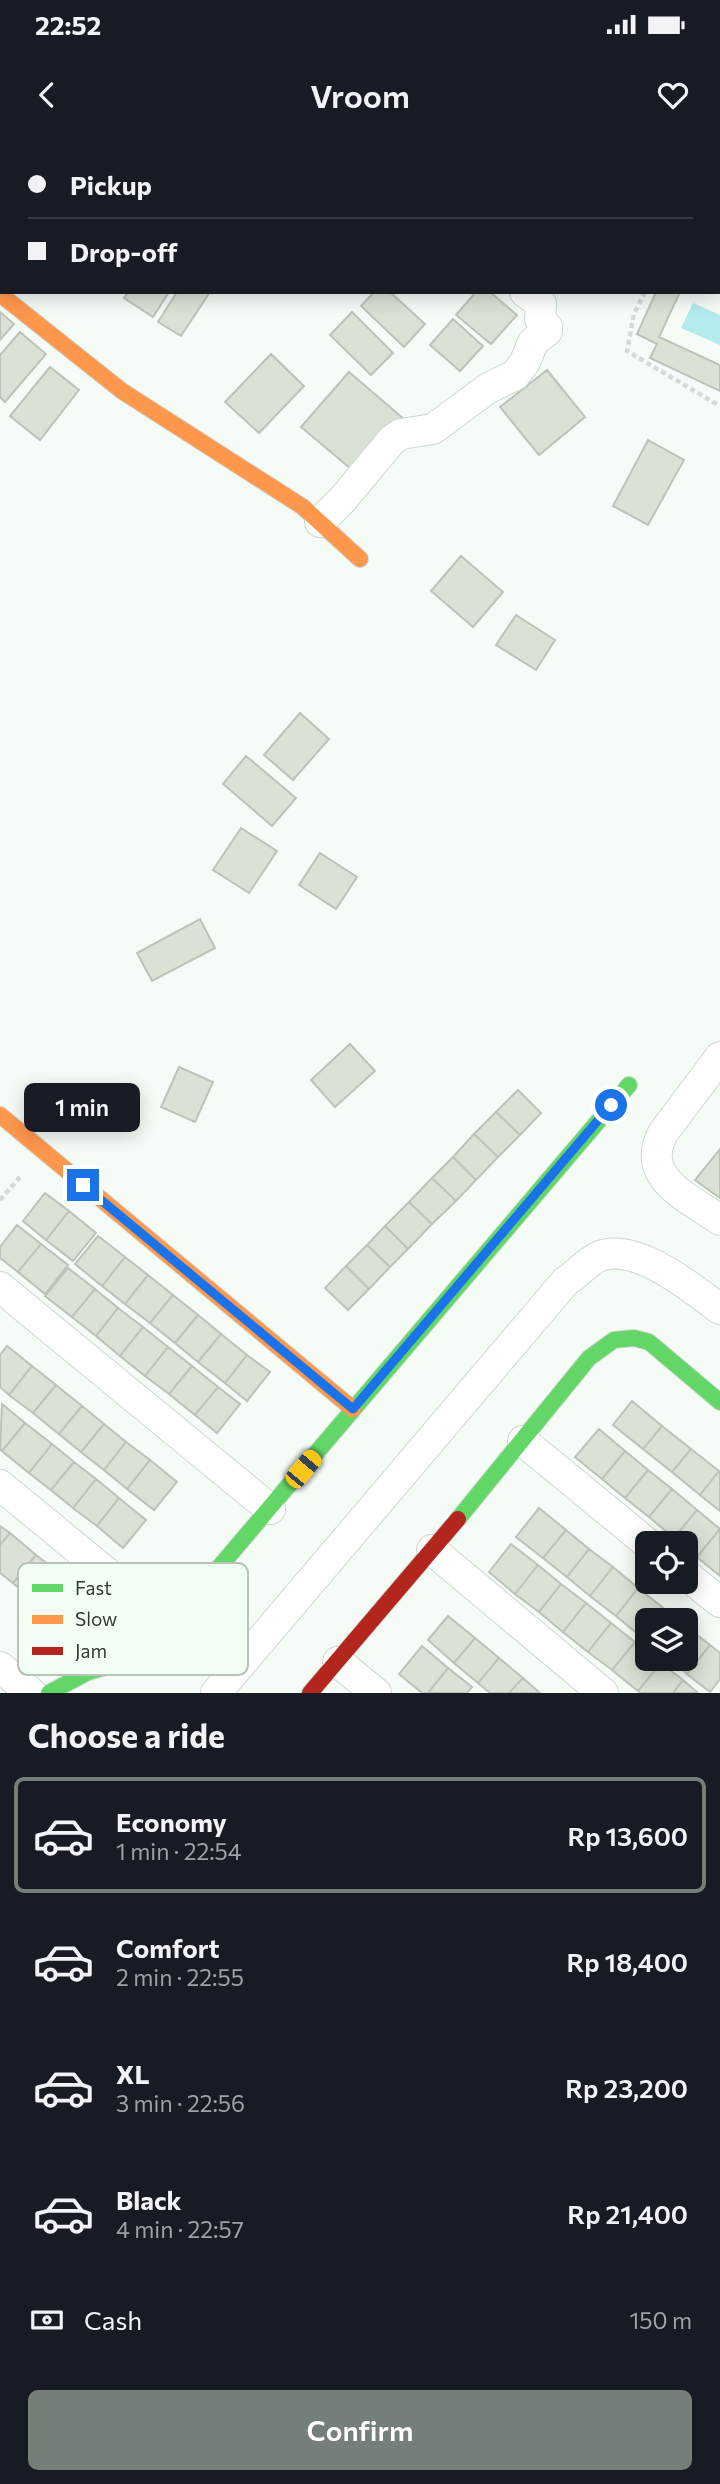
<!DOCTYPE html>
<html lang="en">
<head>
<meta charset="utf-8">
<style>
  :root { --surface:#171b24; --page:#242831; --text:#f1f3f6; --muted:#9ea1a6; --line:#363941; --accent:#747f77 }
  body { margin:0; font-family:Commissioner,sans-serif; background:var(--page); color:var(--text); height:100vh; display:flex; flex-direction:column; font-size:26px; white-space:nowrap }
  * { box-sizing:border-box; margin:0 }
  p { font-size:23px; color:var(--muted) }
  .icon { flex:none; width:38px; height:38px; fill:none; stroke:currentColor; stroke-width:2; stroke-linecap:round; stroke-linejoin:round }
  .map { position:relative; height:1553px; overflow:hidden }
  .details { display:flex; flex-direction:column; background:var(--surface); flex:1 }
  .details>* { flex:none }
  .hud { position:absolute; left:0px; top:0px; width:721px; height:154px; box-shadow:0 4px 18px #0003; display:grid; align-content:center; height:154px; padding:0 28px; background:var(--surface) }
  .buttons { position:absolute; left:635px; top:1391px; display:grid; gap:14px }
  .buttons a { display:grid; place-items:center; width:63px; height:63px; border-radius:10px; background:var(--surface); box-shadow:0 4px 18px #0003; font-size:35px }
  .end { position:absolute; width:32px; height:32px; margin:-16px; border:9px solid #1a73e8; background:#fff; box-shadow:0 0 0 4px #fff }
  .from { border-radius:50% }
  .bubble { position:absolute; height:49px; border-radius:10px; background:var(--surface); box-shadow:0 4px 18px #0003; font-size:23px; font-weight:600; line-height:49px; text-align:center }
  .car { position:absolute; width:21px; height:42px; margin:-21px -10px; border-radius:9px; box-shadow:0 0 5px 2px #0007; background:linear-gradient(#f5c518 24%,#345 0 40%,#f5c518 0 76%,#345 0 86%,#f5c518 0) }
  .hud b { display:flex; align-items:center; gap:24px; height:66px; font-size:26px }
  .hud b+b { border-top:2px solid var(--line) }
  .hud i { width:18px; height:18px; background:var(--text) }
  ul { padding:0; list-style:none }
  li { display:flex; align-items:center; gap:21px; height:116px; margin:0 14px 10px; padding:0 14px; border:4px solid transparent; border-radius:10px }
  li div { flex:1 }
  li b { display:block; font-size:26px }
  li em { font-style:normal; font-weight:600 }
  li.current { border-color:var(--accent) }
  li>.icon { width:63px; height:63px; stroke-width:1.5 }
  h2 { padding:0 28px; font-size:32px; line-height:84px }
  .pay { display:flex; align-items:center; gap:18px; height:77px; padding:0 28px; font-size:26px }
  .pay p { margin-inline-start:auto }
  .button { display:flex; gap:14px; margin-top:auto; padding:14px 28px }
  .button a { flex:1; height:80px; border-radius:10px; background:var(--accent); color:#fff; font-size:28px; font-weight:600; line-height:80px; text-align:center }
  .status { display:flex; justify-content:space-between; align-items:center; height:49px; padding:0 35px; background:var(--surface); direction:ltr }
  .status svg { height:19px; fill:currentColor }
  header { display:flex; justify-content:space-between; align-items:center; height:91px; padding:0 28px; background:var(--surface); font-size:32px; font-weight:600 }
  .map>svg:first-child { display:block }
  .water { fill:#b5ebec }
  .building { fill:#dae2d5; stroke:#bdc3ba; stroke-width:2 }
  .lines { fill:none; stroke-linecap:round; stroke-linejoin:round }
  .street-casing { stroke:#cfd8d1; stroke-width:32 }
  .fast-casing { stroke:#cfd8d1; stroke-width:18 }
  .slow-casing { stroke:#cfd8d1; stroke-width:18 }
  .jam-casing { stroke:#cfd8d1; stroke-width:18 }
  .path { stroke:#d7d9d7; stroke-width:4.5; stroke-dasharray:5 3.5; stroke-linecap:butt }
  .street { stroke:#fefffe; stroke-width:30 }
  .fast { stroke:#63d668; stroke-width:16 }
  .slow { stroke:#ff974d; stroke-width:16 }
  .jam { stroke:#b3261e; stroke-width:16 }
  .route { stroke:#1a73e8; stroke-width:9 }
  .key { fill:#f2fff5; stroke:#b8c4ba; stroke-width:2 }
  .key-label { font-size:19px; fill:#2f3c32 }
</style>
</head>
<body>
<div class="status"><b>22:52</b><svg viewBox="0 0 49 12"><path d="M0 12V9h3v3zM5 12V6h3v6zM10 12V3h3v9zM15 12V0h3v12zM26 1h20v11H26zM47 4h2v5h-2z"/></svg></div>
<header><svg class="icon" aria-label="back" viewBox="0 0 24 24"><path d="M15 5l-7 7 7 7"/></svg>Vroom<svg class="icon" aria-label="heart" viewBox="0 0 24 24"><path d="M12 20l-8-8c-3-5 5-10 8-4 3-6 11-1 8 4z"/></svg></header>
<div class="map">
<svg width="720" height="1553" viewBox="0 0 720 1553">
  <rect width="100%" height="100%" fill="#f5fcf6"/>
  <path class="water" d="M 693,163 L 720,175 L 720,205 L 681,188 Z"/>
  <path class="building" d="M 128,0 L 175,0 L 126,2 Z
    M 188,0 L 236,0 L 238,2 L 186,2 Z
    M 593,0 L 676,0 L 675,2 Z
    M 128,152 L 169,152 L 153,177 L 124,158 Z
    M 177,152 L 210,152 L 181,196 L 158,182 Z
    M 374,152 L 390,152 L 425,184 L 404,207 L 361,166 Z
    M 476,152 L 490,152 L 517,175 L 491,204 L 456,175 Z
    M 656,152 L 680,152 L 659,197 L 720,225 L 720,251 L 650,218 L 657,204 L 637,194 Z
    M 0,172 L 14,184 L 0,200 Z
    M 352,172 L 393,213 L 371,235 L 330,195 Z
    M 453,179 L 483,206 L 460,231 L 430,205 Z
    M 20,192 L 46,214 L 5,262 L 0,257 L 0,215 Z
    M 271,214 L 304,246 L 259,293 L 225,262 Z
    M 50,227 L 79,250 L 40,300 L 10,276 Z
    M 547,230 L 585,277 L 539,315 L 500,267 Z
    M 349,232 L 404,279 L 357,334 L 301,287 Z
    M 648,300 L 684,320 L 648,385 L 613,366 Z
    M 461,416 L 503,452 L 473,487 L 431,451 Z
    M 516,475 L 555,500 L 536,530 L 496,505 Z
    M 300,573 L 329,599 L 293,640 L 264,615 Z
    M 246,616 L 296,658 L 272,686 L 223,644 Z
    M 241,688 L 277,711 L 249,753 L 213,730 Z
    M 320,713 L 357,737 L 336,769 L 299,745 Z
    M 200,779 L 215,808 L 152,841 L 137,813 Z
    M 350,904 L 375,931 L 335,967 L 311,940 Z
    M 179,927 L 213,942 L 195,982 L 161,967 Z
    M 518,950 L 541,973 L 520,995 L 496,972 Z
    M 496,972 L 520,995 L 498,1017 L 474,994 Z
    M 474,994 L 498,1017 L 476,1040 L 453,1017 Z
    M 720,1009 L 720,1058 L 695,1040 Z
    M 453,1017 L 476,1040 L 456,1061 L 432,1038 Z
    M 432,1038 L 456,1061 L 432,1084 L 409,1062 Z
    M 45,1053 L 69,1071 L 46,1100 L 23,1081 Z
    M 409,1062 L 432,1084 L 408,1109 L 385,1086 Z
    M 69,1071 L 96,1093 L 73,1121 L 46,1100 Z
    M 17,1085 L 41,1104 L 18,1132 L 0,1118 L 0,1107 Z
    M 385,1086 L 408,1109 L 390,1127 L 367,1105 Z
    M 98,1096 L 125,1117 L 102,1146 L 75,1124 Z
    M 41,1104 L 68,1125 L 45,1154 L 18,1132 Z
    M 367,1105 L 390,1127 L 369,1149 L 346,1126 Z
    M 125,1117 L 148,1135 L 125,1164 L 102,1146 Z
    M 346,1126 L 369,1149 L 348,1170 L 325,1148 Z
    M 68,1128 L 95,1149 L 72,1177 L 45,1156 Z
    M 148,1135 L 173,1155 L 150,1183 L 125,1164 Z
    M 95,1149 L 118,1168 L 96,1196 L 72,1177 Z
    M 173,1155 L 198,1175 L 175,1203 L 150,1183 Z
    M 118,1168 L 143,1187 L 120,1216 L 96,1196 Z
    M 198,1175 L 221,1194 L 198,1222 L 175,1203 Z
    M 143,1187 L 168,1207 L 145,1236 L 120,1216 Z
    M 221,1194 L 247,1215 L 225,1243 L 198,1222 Z
    M 7,1206 L 32,1226 L 9,1255 L 0,1247 L 0,1215 Z
    M 168,1207 L 192,1226 L 169,1254 L 145,1236 Z
    M 247,1215 L 270,1232 L 247,1261 L 225,1243 Z
    M 32,1226 L 56,1245 L 33,1273 L 9,1255 Z
    M 192,1226 L 218,1247 L 195,1275 L 169,1254 Z
    M 56,1245 L 82,1266 L 59,1294 L 33,1273 Z
    M 218,1247 L 240,1264 L 217,1293 L 195,1275 Z
    M 632,1261 L 662,1286 L 643,1309 L 613,1285 Z
    M 2,1264 L 25,1283 L 2,1311 L 0,1310 Z
    M 82,1266 L 104,1284 L 81,1312 L 59,1294 Z
    M 25,1283 L 52,1304 L 29,1333 L 2,1311 Z
    M 104,1284 L 126,1302 L 104,1330 L 81,1312 Z
    M 662,1286 L 691,1309 L 672,1332 L 643,1309 Z
    M 599,1289 L 625,1311 L 602,1339 L 575,1317 Z
    M 126,1302 L 150,1320 L 127,1349 L 104,1330 Z
    M 52,1304 L 74,1322 L 51,1350 L 29,1333 Z
    M 691,1309 L 719,1331 L 700,1355 L 672,1332 Z
    M 625,1311 L 648,1330 L 625,1358 L 602,1339 Z
    M 150,1320 L 177,1342 L 154,1370 L 127,1349 Z
    M 74,1322 L 96,1339 L 73,1368 L 51,1350 Z
    M 648,1330 L 672,1349 L 649,1377 L 625,1358 Z
    M 719,1331 L 720,1332 L 720,1371 L 700,1355 Z
    M 96,1339 L 119,1358 L 97,1386 L 73,1368 Z
    M 672,1349 L 697,1370 L 674,1398 L 649,1377 Z
    M 119,1358 L 146,1380 L 123,1408 L 97,1386 Z
    M 539,1368 L 566,1390 L 543,1418 L 516,1397 Z
    M 697,1370 L 720,1389 L 697,1417 L 686,1408 L 686,1404 L 681,1404 L 674,1398 Z
    M 0,1386 L 10,1393 L 0,1405 Z
    M 720,1389 L 720,1436 L 697,1417 Z
    M 566,1390 L 589,1409 L 567,1437 L 543,1418 Z
    M 10,1393 L 36,1415 L 13,1443 L 0,1433 L 0,1405 Z
    M 511,1404 L 538,1425 L 515,1454 L 489,1432 Z
    M 589,1409 L 613,1427 L 590,1456 L 567,1437 Z
    M 36,1415 L 58,1432 L 35,1461 L 13,1443 Z
    M 538,1425 L 561,1444 L 539,1472 L 515,1454 Z
    M 613,1427 L 638,1448 L 616,1476 L 590,1456 Z
    M 561,1444 L 586,1463 L 563,1492 L 539,1472 Z
    M 638,1448 L 662,1467 L 651,1480 L 648,1480 L 648,1485 L 639,1495 L 616,1476 Z
    M 586,1463 L 611,1483 L 588,1512 L 563,1492 Z
    M 662,1467 L 679,1480 L 651,1480 Z
    M 448,1476 L 475,1498 L 454,1523 L 428,1500 Z
    M 611,1483 L 635,1502 L 612,1530 L 588,1512 Z
    M 688,1488 L 710,1505 L 687,1534 L 669,1519 L 686,1519 L 686,1491 Z
    M 475,1498 L 499,1518 L 478,1543 L 454,1523 Z
    M 635,1502 L 648,1512 L 648,1519 L 656,1519 L 661,1523 L 638,1551 L 612,1530 Z
    M 710,1505 L 720,1513 L 720,1539 L 710,1552 L 687,1534 Z
    M 422,1506 L 448,1528 L 428,1553 L 422,1553 L 399,1534 Z
    M 499,1518 L 523,1538 L 509,1553 L 490,1553 L 478,1543 Z
    M 661,1523 L 683,1540 L 673,1553 L 640,1553 L 638,1551 Z
    M 448,1528 L 472,1547 L 467,1553 L 428,1553 Z
    M 523,1538 L 540,1553 L 509,1553 Z
    M 683,1540 L 698,1553 L 673,1553 Z"/>
  <g class="lines">
    <defs>
      <path id="street" d="M 330,0 L 332,2
        M 719,84 L 720,84
        M 320,382 L 343,359 L 392,300 L 401,294 L 433,289 L 487,249 L 515,235 L 525,222 L 533,202 L 547,191 L 547,187 L 540,179 L 541,164 L 525,152
        M 720,917 L 663,993 C 639,1038 689,1058 720,1080
        M 0,1147 L 270,1369
        M 523,1301 L 648,1404
        M 0,1345 L 170,1485
        M 432,1410 L 603,1553
        M 686,1435 L 720,1462
        M 338,1522 L 376,1553
        M 0,1527 L 31,1553
        M 216,1553 L 565,1142 C 576,1135 588,1121 600,1116 C 636,1102 693,1149 720,1169"/>
      <path id="fast" d="M 458,1379 L 589,1218 L 614,1200 L 634,1198 L 649,1202 L 720,1262
        M 49,1553 L 88,1532 L 123,1522 L 141,1513 L 170,1485 L 629,945"/>
      <path id="slow" d="M 0,154 L 122,251 L 303,367 L 360,419
        M 0,975 L 353,1269"/>
      <path id="jam" d="M 310,1553 L 458,1379"/>
    </defs>
    <use href="#street" class="street-casing"/>
    <use href="#fast" class="fast-casing"/>
    <use href="#slow" class="slow-casing"/>
    <use href="#jam" class="jam-casing"/>
    <path class="path" d="M 583,0 L 586,2
      M 645,152 L 634,174 L 627,211 L 720,266
      M 0,1060 L 20,1037"/>
    <use href="#street" class="street"/>
    <use href="#fast" class="fast"/>
    <use href="#slow" class="slow"/>
    <use href="#jam" class="jam"/>
  </g>
  <g class="lines">
    <path class="route" d="M 83,1045 L 353,1269 L 611,965"/>
  </g>
  <rect x="18" y="1423" width="230" height="112" rx="10" class="key"/>
  <rect x="32" y="1444" width="31" height="8" fill="#63d668"/>
  <rect x="32" y="1475" width="31" height="9" fill="#ff974d"/>
  <rect x="32" y="1507" width="31" height="8" fill="#b3261e"/>
  <g class="key-label">
    <text x="75" y="1455">Fast</text>
    <text x="75" y="1486">Slow</text>
    <text x="75" y="1518">Jam</text>
  </g>
</svg>
<div class="buttons">
<a><svg class="icon" aria-label="locate" viewBox="0 0 24 24"><circle cx="12" cy="12" r="6"/><path d="M12 2v4M12 18v4M2 12h4M18 12h4"/></svg></a>
<a><svg class="icon" aria-label="layers" viewBox="0 0 24 24"><path d="M12 4l9 5-9 5-9-5zM3 14l9 5 9-5"/></svg></a>
</div>
<i class="end from" style="left:611px;top:965px"></i>
<i class="end" style="left:83px;top:1045px"></i>
<div class="bubble" style="left:24px;top:943px;width:116px">1 min</div>
<i class="car" style="left:303px;top:1329px;rotate:40deg"></i>
<div class="hud">
<b><i class="from"></i>Pickup</b>
<b><i></i>Drop-off</b>
</div>
</div>
<section class="details">
<h2>Choose a ride</h2>
<ul>
<li class="current"><svg class="icon" aria-label="car" viewBox="0 0 24 24"><path d="M5 17H2v-5l4-1 3-4h7l3 4 3 1v5h-3M9 17h6M6 11h13"/><circle cx="7" cy="17" r="2"/><circle cx="17" cy="17" r="2"/></svg><div><b>Economy</b><p>1 min · 22:54</p></div><em>Rp 13,600</em></li>
<li><svg class="icon" aria-label="car" viewBox="0 0 24 24"><path d="M5 17H2v-5l4-1 3-4h7l3 4 3 1v5h-3M9 17h6M6 11h13"/><circle cx="7" cy="17" r="2"/><circle cx="17" cy="17" r="2"/></svg><div><b>Comfort</b><p>2 min · 22:55</p></div><em>Rp 18,400</em></li>
<li><svg class="icon" aria-label="car" viewBox="0 0 24 24"><path d="M5 17H2v-5l4-1 3-4h7l3 4 3 1v5h-3M9 17h6M6 11h13"/><circle cx="7" cy="17" r="2"/><circle cx="17" cy="17" r="2"/></svg><div><b>XL</b><p>3 min · 22:56</p></div><em>Rp 23,200</em></li>
<li><svg class="icon" aria-label="car" viewBox="0 0 24 24"><path d="M5 17H2v-5l4-1 3-4h7l3 4 3 1v5h-3M9 17h6M6 11h13"/><circle cx="7" cy="17" r="2"/><circle cx="17" cy="17" r="2"/></svg><div><b>Black</b><p>4 min · 22:57</p></div><em>Rp 21,400</em></li>
</ul>
<div class="pay"><svg class="icon" aria-label="cash" viewBox="0 0 24 24"><path d="M3 7h18v10H3z"/><circle cx="12" cy="12" r="2"/></svg>Cash<p>150 m</p></div>
<div class="button"><a>Confirm</a></div>
</section>
</body>
</html>
